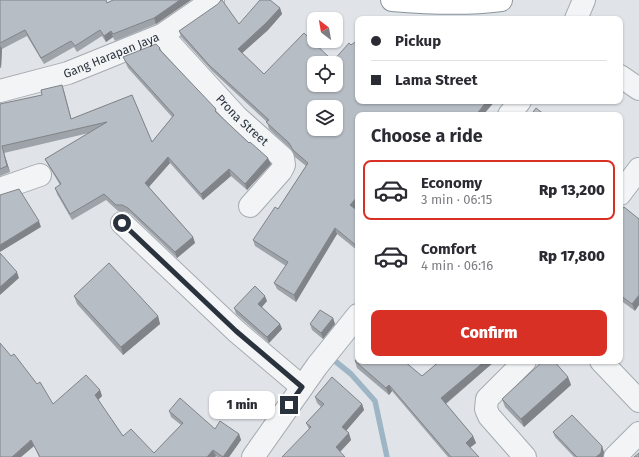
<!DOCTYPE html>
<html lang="en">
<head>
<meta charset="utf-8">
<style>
  :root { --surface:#fff; --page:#f7f7f7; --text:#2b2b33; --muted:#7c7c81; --line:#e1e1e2; --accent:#d93025 }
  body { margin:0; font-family:"Fira Sans",sans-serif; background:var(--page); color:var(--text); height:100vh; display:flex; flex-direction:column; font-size:15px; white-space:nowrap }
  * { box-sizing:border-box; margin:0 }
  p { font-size:13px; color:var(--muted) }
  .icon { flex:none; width:22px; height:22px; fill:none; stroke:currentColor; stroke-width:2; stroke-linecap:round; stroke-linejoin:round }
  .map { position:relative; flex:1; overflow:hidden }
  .details { position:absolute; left:355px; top:112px; width:268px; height:252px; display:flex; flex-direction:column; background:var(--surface); border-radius:8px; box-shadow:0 1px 3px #0004 }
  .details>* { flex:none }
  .banner { position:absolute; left:355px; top:16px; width:268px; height:88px; border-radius:8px; box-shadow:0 1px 3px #0004; display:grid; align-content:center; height:88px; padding:0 16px; background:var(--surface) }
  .needle { width:26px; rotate:329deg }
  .buttons { position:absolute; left:307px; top:12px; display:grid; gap:8px }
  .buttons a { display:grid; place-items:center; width:36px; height:36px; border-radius:8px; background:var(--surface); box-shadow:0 1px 3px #0004; font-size:20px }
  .end { position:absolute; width:18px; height:18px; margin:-9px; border:5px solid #2a333d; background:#fff; box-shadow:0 0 0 2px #fff }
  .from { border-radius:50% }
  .bubble { position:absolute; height:28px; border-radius:8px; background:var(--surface); box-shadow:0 1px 3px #0004; font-size:13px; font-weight:800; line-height:28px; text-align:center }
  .banner b { display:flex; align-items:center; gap:14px; height:38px; font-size:15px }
  .banner b+b { border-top:1px solid var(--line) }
  .banner i { width:10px; height:10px; background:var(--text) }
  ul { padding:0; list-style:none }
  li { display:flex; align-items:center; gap:12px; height:60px; margin:0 8px 6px; padding:0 8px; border:2px solid transparent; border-radius:8px }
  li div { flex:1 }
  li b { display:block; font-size:15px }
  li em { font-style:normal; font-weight:800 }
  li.active { border-color:var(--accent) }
  li>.icon { width:36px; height:36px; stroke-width:1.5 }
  h2 { padding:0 16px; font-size:18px; line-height:48px }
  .primary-button { display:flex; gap:8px; margin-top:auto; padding:8px 16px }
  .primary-button a { flex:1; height:46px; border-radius:8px; background:var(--accent); color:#fff; font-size:16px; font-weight:800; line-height:46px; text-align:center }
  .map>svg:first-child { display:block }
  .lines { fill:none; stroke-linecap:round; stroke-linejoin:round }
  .stream { stroke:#9eb5c5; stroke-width:5.5 }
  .minor-casing { stroke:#a6abb1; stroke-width:24 }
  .highway-casing { stroke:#88939d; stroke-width:24 }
  .minor { stroke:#f2f4f6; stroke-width:22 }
  .highway { stroke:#fff; stroke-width:22 }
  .wall { fill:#9da3a9 }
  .shaded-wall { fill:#808489 }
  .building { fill:#b7bdc4; stroke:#808489; fill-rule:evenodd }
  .route { stroke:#2a333d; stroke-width:5 }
  .labels { text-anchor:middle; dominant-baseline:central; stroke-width:3; stroke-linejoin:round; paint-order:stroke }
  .street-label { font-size:12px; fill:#2a333d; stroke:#eff2f5 }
</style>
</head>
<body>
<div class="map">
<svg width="639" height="457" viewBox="0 0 639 457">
  <rect width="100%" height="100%" fill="#e0e4e8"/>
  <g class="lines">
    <path class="stream" d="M 335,361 L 351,374 L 375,401 L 387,457"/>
    <defs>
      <g id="minor">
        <path d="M 576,19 L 584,0"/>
        <path id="s1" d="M 162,35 L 237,117 L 283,158 L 284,165 L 281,171 L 250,206"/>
        <path d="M 620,76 L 639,89"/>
        <path id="s2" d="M 0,91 L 68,73 L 162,35 L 213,0"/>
        <path d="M 509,115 L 520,101"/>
        <path d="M 0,189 L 40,175"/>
        <path d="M 620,194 L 639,169"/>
        <path d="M 122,223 L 236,331 L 302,387"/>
        <path d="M 525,361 L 487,399 L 486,409 L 489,416 L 525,457"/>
        <path d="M 601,361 L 639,401"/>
        <path d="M 253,457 L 317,366 L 358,315"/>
        <path d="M 615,457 L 639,433"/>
      </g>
      <path id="highway" d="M 392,0 C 428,3 465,5 501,0"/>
    </defs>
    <use href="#minor" class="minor-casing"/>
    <use href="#highway" class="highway-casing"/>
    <use href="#minor" class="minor"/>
    <use href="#highway" class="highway"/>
  </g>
  <path class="wall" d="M 0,0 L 107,3 L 113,0 L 191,0 L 156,24 L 115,41 L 113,37 L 106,42 L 102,36 L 77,52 L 74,47 L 44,64 L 27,36 L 2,49 L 1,68 L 0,68 Z
    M 280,8 L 282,14 L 268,30 L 242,53 L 264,74 L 333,61 L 351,45 L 495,101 L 483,115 L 358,115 L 355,208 L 358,211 L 358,251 L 337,234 L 296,302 L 277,289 L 274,283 L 286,266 L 255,246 L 253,240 L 278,209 L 306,166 L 295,157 L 291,149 L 269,129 L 267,122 L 212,71 L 181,37 L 179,31 L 239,24 Z
    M 160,48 L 162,52 L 218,114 L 271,164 L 247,190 L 231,176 L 203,200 L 170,163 L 149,187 L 193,237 L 195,243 L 177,258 L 131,214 L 125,211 L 118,211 L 106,200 L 72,220 L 57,194 L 55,188 L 60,185 L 48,165 L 45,159 L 89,133 L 4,153 L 10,172 L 0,176 L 0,104 L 42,95 L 62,85 L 71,119 L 132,95 L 152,142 L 172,117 L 128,68 L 123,57 Z
    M 620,212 L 635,311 L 620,300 Z
    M 74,296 L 158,316 L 160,324 L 123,355 L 77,304 Z
    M 267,301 L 262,307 L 280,324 L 282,329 L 269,343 L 236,314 L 234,308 Z
    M 333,318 L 335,324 L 323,339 L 312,330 L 310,324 Z
    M 355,361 L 422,376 L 440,361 L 495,361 L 446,404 L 473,436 L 476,443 L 470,448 L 479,457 L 448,457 L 392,391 L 389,395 L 357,368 Z
    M 568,377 L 571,385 L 524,427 L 505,407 L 502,399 Z
    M 100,390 L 102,396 L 98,400 L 123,436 L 154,453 L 181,425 L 171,417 L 169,411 L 215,429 L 239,434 L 241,440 L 229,457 L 217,457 L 216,456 L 215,457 L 39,457 L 34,446 L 21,457 L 53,404 Z
    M 315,397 L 362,404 L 364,410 L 346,431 L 351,440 L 340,452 L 309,429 L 306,423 L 321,407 L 317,403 Z
    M 553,432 L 604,452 L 603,457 L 574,457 L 555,437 Z"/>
  <path class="shaded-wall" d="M 180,0 L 191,0 L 156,24 L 154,18 Z
    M 280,8 L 282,14 L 268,30 L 240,55 L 238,49 Z
    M 111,31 L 113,37 L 106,42 L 104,36 Z
    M 0,45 L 2,49 L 1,68 L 0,65 Z
    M 62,85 L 64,91 L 73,125 L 71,119 Z
    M 487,101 L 495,101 L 483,115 L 476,115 Z
    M 2,146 L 4,153 L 10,172 L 7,166 Z
    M 168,157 L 170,163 L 147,189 L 145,183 Z
    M 268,158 L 271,164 L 247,190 L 245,184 Z
    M 229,169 L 231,176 L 203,200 L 201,194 Z
    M 358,196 L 358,204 L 352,211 L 350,205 Z
    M 39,221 L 41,227 L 0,252 L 0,245 Z
    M 335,228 L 337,234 L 296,302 L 294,295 Z
    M 193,237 L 195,243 L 177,258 L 175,252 Z
    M 17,272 L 19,278 L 0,295 L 0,287 Z
    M 639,295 L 639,305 L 635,311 L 632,304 Z
    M 265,296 L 267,301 L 260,309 L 258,304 Z
    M 158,316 L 160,324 L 123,355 L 121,347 Z
    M 333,318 L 335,324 L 323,339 L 321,333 Z
    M 280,324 L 282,329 L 269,343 L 267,337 Z
    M 485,361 L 495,361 L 444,405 L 441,398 Z
    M 568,377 L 571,385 L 524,427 L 521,419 Z
    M 389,385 L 392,391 L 389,395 L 386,388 Z
    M 100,390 L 102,396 L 97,401 L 95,395 Z
    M 362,404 L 364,410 L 344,433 L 342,427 Z
    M 349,433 L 351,440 L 338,454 L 336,447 Z
    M 239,434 L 241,440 L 229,457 L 223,457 Z
    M 473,436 L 476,443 L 468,449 L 466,443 Z
    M 31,440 L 34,446 L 21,457 L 12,457 Z
    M 602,446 L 604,452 L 603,457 L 596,457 Z
    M 213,450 L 216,456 L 215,457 L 207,457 Z"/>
  <path class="building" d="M 0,0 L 106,0 L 107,3 L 113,0 L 180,0 L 154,18 L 113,34 L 111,31 L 104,36 L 100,30 L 75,46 L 71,41 L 41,58 L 25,30 L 0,43 Z
    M 221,0 L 222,0 L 239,24 L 260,0 L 270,0 L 280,8 L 266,23 L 238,49 L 264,74 L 304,33 L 333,61 L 349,43 L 351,45 L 358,40 L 358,101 L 487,101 L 476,115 L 358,115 L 358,196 L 350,205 L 358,211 L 358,247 L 335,228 L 294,295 L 274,283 L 288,262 L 253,240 L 275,207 L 278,209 L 308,163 L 293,150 L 289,143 L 266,122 L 269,120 L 209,65 L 179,31 L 218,4 ZM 314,63 L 336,63 L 336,85 L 314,85 ZM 314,107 L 336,107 L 336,129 L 314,129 Z
    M 156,44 L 160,48 L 159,49 L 216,109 L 215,111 L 249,143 L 250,142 L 268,158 L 245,184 L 229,169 L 201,194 L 168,157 L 145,183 L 193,237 L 175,252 L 128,208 L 122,205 L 116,205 L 104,194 L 70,214 L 55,188 L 61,184 L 45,159 L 107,122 L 2,146 L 7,166 L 0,169 L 0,104 L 42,95 L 41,90 L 62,85 L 71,119 L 132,95 L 152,142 L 174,115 L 126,62 L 123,57 Z
    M 536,108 L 545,115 L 531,115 Z
    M 19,189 L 39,221 L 0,245 L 0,195 Z
    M 624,207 L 639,219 L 639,295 L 632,304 L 620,295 L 620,212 Z
    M 0,253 L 17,272 L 0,287 Z
    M 109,263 L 158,316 L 121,347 L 74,296 Z
    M 255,286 L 265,296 L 258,304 L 280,324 L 267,337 L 234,308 Z
    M 320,310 L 333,318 L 321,333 L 310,324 Z
    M 0,343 L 11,356 L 14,354 L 37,384 L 40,382 L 53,404 L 86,375 L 100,390 L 95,395 L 123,436 L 131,429 L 154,453 L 183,423 L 169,411 L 180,398 L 215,429 L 220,421 L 239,434 L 223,457 L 213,450 L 207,457 L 40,457 L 31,440 L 12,457 L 0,457 Z
    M 358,357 L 358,361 L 404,361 L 422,376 L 440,361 L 485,361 L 441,398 L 473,436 L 466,443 L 479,457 L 451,457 L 389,385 L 386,388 L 355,361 Z
    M 543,361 L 554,361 L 568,377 L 521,419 L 502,399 Z
    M 332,377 L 362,404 L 342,427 L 349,433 L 336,447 L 345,457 L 282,457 L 311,427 L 306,423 L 324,404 L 315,397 Z
    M 572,415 L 602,446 L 601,453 L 596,457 L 577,457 L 553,432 Z
    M 639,453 L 639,457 L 634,457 Z"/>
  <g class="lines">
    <path class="route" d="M 122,223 L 236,331 L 302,387 L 289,405"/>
  </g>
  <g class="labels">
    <g class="street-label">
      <text stroke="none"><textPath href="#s2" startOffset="117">Gang Harapan Jaya</textPath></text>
      <text stroke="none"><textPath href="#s1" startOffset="117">Prona Street</textPath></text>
    </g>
  </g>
</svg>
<div class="buttons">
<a><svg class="needle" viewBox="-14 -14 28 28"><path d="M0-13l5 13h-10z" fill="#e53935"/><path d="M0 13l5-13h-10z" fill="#7c7c81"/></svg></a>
<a><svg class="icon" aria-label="locate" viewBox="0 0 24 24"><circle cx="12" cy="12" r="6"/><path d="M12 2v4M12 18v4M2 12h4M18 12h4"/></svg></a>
<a><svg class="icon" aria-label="layers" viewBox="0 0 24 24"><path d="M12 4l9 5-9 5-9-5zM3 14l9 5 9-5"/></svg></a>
</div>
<i class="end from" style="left:122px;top:223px"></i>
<i class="end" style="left:289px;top:405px"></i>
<div class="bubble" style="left:209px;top:391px;width:66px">1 min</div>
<div class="banner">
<b><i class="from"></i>Pickup</b>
<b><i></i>Lama Street</b>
</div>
<section class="details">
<h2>Choose a ride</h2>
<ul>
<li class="active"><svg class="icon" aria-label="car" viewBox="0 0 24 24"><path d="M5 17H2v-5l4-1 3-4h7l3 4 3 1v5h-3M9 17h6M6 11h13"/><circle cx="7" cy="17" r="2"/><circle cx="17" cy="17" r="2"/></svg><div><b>Economy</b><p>3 min · 06:15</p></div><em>Rp 13,200</em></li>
<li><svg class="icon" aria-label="car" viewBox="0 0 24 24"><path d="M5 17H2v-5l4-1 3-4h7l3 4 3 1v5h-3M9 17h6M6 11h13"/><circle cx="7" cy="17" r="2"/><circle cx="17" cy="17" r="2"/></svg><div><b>Comfort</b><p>4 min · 06:16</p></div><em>Rp 17,800</em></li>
</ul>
<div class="primary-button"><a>Confirm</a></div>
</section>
</div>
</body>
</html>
